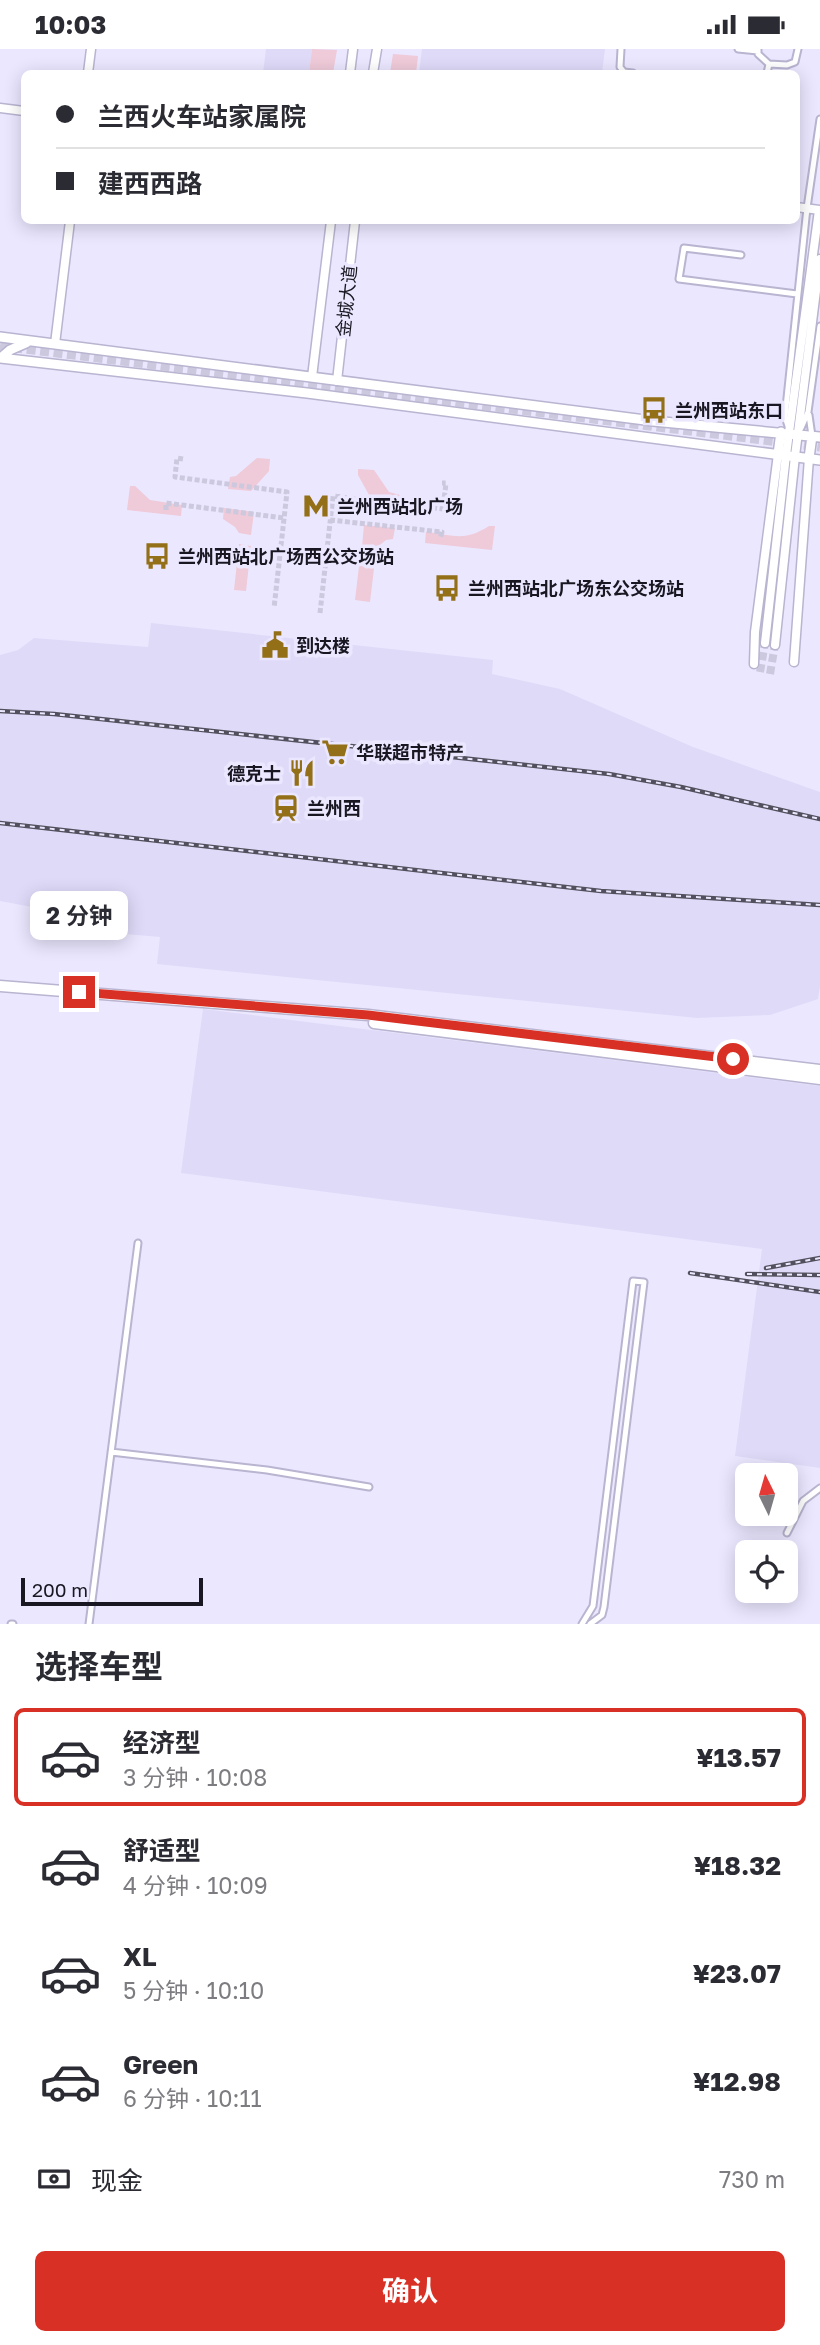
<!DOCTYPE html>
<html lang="zh">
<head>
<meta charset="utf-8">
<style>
  :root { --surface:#fff; --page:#f2f2f3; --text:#2b2b33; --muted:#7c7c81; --line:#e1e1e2; --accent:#d93025 }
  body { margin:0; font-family:"Golos Text","Noto Sans SC",sans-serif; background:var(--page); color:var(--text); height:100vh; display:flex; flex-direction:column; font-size:26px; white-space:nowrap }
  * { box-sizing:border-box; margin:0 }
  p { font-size:23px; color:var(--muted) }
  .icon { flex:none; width:38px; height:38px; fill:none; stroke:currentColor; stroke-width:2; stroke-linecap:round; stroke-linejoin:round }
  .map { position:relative; height:1575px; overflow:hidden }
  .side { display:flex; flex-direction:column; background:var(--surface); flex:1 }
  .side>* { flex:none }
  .guide { position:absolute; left:21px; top:21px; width:779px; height:154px; border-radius:10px; box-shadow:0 4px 18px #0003; display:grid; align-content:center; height:154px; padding:0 35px; background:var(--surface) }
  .needle { width:46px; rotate:355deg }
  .fabs { position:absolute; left:735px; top:1414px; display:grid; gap:14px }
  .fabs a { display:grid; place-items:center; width:63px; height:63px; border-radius:10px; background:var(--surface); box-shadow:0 4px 18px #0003; font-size:35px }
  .scale { position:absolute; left:21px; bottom:18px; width:182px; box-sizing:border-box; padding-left:7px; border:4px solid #191721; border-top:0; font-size:19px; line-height:24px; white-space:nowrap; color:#191721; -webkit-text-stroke:5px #ebe7ff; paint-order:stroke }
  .end { position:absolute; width:32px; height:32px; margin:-16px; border:9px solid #d93025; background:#fff; box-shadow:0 0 0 4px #fff }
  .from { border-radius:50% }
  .bubble { position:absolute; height:49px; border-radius:10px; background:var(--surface); box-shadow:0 4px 18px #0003; font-size:23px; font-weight:700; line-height:49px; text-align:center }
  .guide b { display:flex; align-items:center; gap:24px; height:66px; font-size:26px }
  .guide b+b { border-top:2px solid var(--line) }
  .guide i { width:18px; height:18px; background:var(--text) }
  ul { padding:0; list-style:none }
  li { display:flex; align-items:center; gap:21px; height:98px; margin:0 14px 10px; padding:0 21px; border:4px solid transparent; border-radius:10px }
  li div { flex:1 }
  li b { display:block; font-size:26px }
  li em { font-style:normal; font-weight:700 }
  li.current { border-color:var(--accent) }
  li>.icon { width:63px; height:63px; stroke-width:1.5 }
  h2 { padding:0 35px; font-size:32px; line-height:84px }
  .pay { display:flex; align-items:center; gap:18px; height:77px; padding:0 35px; font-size:26px }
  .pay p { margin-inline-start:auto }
  .cta { display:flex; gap:14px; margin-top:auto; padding:14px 35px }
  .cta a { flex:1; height:80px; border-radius:10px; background:var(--accent); color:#fff; font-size:28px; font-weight:700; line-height:80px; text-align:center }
  .status { display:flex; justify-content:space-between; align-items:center; height:49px; padding:0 35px; background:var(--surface); direction:ltr }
  .status svg { height:19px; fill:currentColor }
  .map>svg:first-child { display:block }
  .built { fill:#dfdaf8 }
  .green { fill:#efcad8 }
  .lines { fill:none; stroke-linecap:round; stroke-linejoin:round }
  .street-tunnel { stroke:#ccc8de; stroke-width:5; stroke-dasharray:5 2.5; stroke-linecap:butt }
  .secondary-tunnel { stroke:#ccc8de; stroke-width:8; stroke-dasharray:8 4; stroke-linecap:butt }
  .primary-tunnel { stroke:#ccc8de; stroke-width:9; stroke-dasharray:9 4.5; stroke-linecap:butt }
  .street-casing { stroke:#b9b4d0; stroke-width:9 }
  .secondary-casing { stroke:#b9b4d0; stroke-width:11 }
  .primary-casing { stroke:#b9b4d0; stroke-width:12 }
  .highway-casing { stroke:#b9b4d0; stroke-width:13 }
  .street { stroke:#fff; stroke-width:5 }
  .secondary { stroke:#fff; stroke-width:8 }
  .primary { stroke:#fff; stroke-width:9 }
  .highway { stroke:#fff; stroke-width:10 }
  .rail-casing { stroke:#52505d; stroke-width:4.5 }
  .rail { stroke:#ebe7ff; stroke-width:2; stroke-dasharray:5; stroke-linecap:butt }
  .route { stroke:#d93025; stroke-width:9 }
  .labels { text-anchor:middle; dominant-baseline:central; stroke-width:7; stroke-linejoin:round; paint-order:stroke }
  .street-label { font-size:18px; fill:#191721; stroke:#ebe7ff }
  .poi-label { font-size:18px; font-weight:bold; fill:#191721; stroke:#ebe7ff; text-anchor:start }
</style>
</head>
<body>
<div class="status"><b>10:03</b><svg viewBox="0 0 49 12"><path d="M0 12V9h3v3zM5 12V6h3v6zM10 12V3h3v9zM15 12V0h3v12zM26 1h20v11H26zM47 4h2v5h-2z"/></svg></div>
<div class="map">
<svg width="820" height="1575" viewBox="0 0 820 1575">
  <rect width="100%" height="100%" fill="#ebe7ff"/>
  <path class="built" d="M 266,0 L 312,0 L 309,24 L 263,24 Z
    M 422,0 L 605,0 L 602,24 L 419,24 Z
    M 151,574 L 493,611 L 492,625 L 560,640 L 693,698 L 820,743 L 820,937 L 818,950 L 770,966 L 697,969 L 157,915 L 160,888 L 44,878 L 48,861 L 0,852 L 0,606 L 18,601 L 34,589 L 148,598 Z
    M 203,960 L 820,1037 L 820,1419 L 735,1407 L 762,1200 L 181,1124 Z"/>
  <path class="green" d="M 312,0 L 337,1 L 333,24 L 309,24 Z
    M 393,5 L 418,7 L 416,24 L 390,24 Z
    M 257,409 L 270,410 L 269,422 L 251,442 L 228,440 L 230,428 L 236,427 Z
    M 358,420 L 374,421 L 389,443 L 400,446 L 400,459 L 374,455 L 358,426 Z
    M 130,437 L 135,437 L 150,451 L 182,456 L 181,467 L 127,461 Z
    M 224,459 L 254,463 L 251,486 L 239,484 L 235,478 L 223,470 Z
    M 364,476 L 395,479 L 393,490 L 386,491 L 375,500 L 362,498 Z
    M 489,477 L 495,477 L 492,501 L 425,494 L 426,483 C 454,486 464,493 489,477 Z
    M 239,495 L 251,497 L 246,542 L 234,541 Z
    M 360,509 L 375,511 L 370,553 L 355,551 Z"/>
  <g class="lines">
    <path class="street-tunnel" d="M 183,410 L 177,409 L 175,428 L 287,443 L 274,559
      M 166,461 L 166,454 L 284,469
      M 330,471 L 442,483 L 440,490
      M 320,564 L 333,447 L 443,460 L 446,434 L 442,434"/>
    <path class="secondary-tunnel" d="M 760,623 L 765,594
      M 770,625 L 775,596"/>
    <path class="primary-tunnel" d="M 0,297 L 820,398"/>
    <defs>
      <path id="street" d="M 621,0 L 620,18 L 624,23 L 633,24
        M 738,0 L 758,2
        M 758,0 L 758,5 L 769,15
        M 767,24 L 769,15 L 787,16 L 795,13 L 798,0
        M 741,206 L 684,199 L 679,230 L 797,245
        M 809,366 L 812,387
        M 788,377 L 785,368 L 807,159 L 820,70
        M 801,379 L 808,363 L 820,277
        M 111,1403 L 267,1421 L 369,1438
        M 787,1484 L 803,1452 L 820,1439
        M 11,1575 L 13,1575
        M 89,1575 L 138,1194
        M 582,1575 L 593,1557 L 633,1232 L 644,1233 L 604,1558 L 602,1566 L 590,1575"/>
      <path id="secondary" d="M 88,24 L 91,0
        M 350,24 L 353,0
        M 373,24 L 377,0
        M 0,59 L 24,62
        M 796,158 L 820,161
        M 55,295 L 70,172
        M 312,328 L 331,172
        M 337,332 L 355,172
        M 765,594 L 786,406 L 819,161
        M 775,596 L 795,407 L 820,210
        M 794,613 L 809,409
        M 754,615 L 755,583 L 778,405"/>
      <path id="primary" d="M 0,288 L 653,372 L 820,388
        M 0,309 L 307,344 L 820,411
        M 1,309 L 10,301 L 26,294
        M 778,405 L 781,383
        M 809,409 L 812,387"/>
      <path id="highway" d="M 0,937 L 368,966 L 820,1021
        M 374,974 L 820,1030"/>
    </defs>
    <use href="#street" class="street-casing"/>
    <use href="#secondary" class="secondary-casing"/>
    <use href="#primary" class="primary-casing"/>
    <use href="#highway" class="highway-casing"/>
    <use href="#street" class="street"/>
    <use href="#secondary" class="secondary"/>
    <use href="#primary" class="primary"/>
    <use href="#highway" class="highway"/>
    <defs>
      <path id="rail" d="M 0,662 L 54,665 L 609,725 L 681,738 L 820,770
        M 0,774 L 601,842 L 820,856
        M 766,1219 L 820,1209
        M 690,1224 L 820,1243
        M 747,1225 L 820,1226"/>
    </defs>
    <use href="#rail" class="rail-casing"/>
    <use href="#rail" class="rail"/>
  </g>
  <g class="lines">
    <path class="route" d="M 79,943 L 368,966 L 733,1010"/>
  </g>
  <defs>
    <symbol id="bus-bare" viewBox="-9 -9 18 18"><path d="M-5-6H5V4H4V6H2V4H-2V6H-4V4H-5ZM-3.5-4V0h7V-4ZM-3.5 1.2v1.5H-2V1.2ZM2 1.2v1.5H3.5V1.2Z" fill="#936f17" stroke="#ebe7ff" stroke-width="2.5" paint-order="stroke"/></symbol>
    <symbol id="metro-bare" viewBox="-9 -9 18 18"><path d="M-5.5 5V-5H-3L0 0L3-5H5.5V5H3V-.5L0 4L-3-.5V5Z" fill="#936f17" stroke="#ebe7ff" stroke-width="2.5" paint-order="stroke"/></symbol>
    <symbol id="civic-bare" viewBox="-9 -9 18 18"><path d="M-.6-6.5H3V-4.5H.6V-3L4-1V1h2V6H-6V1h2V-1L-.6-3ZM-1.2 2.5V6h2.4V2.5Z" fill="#936f17" stroke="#ebe7ff" stroke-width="2.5" paint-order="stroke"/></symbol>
    <symbol id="supermarket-bare" viewBox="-9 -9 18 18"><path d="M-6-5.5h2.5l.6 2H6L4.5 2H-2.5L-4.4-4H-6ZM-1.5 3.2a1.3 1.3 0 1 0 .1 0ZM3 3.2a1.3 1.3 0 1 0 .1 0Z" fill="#936f17" stroke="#ebe7ff" stroke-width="2.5" paint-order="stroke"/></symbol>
    <symbol id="restaurant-bare" viewBox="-9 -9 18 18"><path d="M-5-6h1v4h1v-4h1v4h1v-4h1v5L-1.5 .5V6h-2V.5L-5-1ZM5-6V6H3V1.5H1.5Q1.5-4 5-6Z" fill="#936f17" stroke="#ebe7ff" stroke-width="2.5" paint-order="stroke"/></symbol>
    <symbol id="station-bare" viewBox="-9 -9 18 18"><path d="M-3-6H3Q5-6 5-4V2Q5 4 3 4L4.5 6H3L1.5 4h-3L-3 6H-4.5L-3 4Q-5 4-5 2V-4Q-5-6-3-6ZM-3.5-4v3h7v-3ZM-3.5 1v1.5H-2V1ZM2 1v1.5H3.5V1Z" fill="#936f17" stroke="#ebe7ff" stroke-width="2.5" paint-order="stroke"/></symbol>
  </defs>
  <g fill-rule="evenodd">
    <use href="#bus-bare" x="635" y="342" width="38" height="38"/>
    <use href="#metro-bare" x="297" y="438" width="38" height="38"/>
    <use href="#bus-bare" x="138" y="488" width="38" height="38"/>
    <use href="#bus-bare" x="428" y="520" width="38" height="38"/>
    <use href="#civic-bare" x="256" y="577" width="38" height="38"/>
    <use href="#supermarket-bare" x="316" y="684" width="38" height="38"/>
    <use href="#restaurant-bare" x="283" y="705" width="38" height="38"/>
    <use href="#station-bare" x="267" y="740" width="38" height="38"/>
  </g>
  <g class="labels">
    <g class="street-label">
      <text transform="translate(346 252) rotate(-84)">金城大道</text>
    </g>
    <g class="poi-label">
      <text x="675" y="361">兰州西站东口</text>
      <text x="337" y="457">兰州西站北广场</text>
      <text x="178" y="507">兰州西站北广场西公交场站</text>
      <text x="468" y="539">兰州西站北广场东公交场站</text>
      <text x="296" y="596">到达楼</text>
      <text x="356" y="703">华联超市特产</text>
      <text x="281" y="724" text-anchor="end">德克士</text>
      <text x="307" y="759">兰州西</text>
    </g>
  </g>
</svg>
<div class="fabs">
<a><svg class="needle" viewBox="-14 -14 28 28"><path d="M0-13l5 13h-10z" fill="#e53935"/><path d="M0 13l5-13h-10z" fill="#7c7c81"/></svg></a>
<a><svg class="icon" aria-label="locate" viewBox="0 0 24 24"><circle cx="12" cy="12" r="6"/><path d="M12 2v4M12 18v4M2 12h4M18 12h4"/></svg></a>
</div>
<div class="scale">200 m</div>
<i class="end from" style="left:733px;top:1010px"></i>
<i class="end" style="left:79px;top:943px"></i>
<div class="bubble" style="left:30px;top:842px;width:98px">2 分钟</div>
<div class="guide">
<b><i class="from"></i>兰西火车站家属院</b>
<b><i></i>建西西路</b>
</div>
</div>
<section class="side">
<h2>选择车型</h2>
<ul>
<li class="current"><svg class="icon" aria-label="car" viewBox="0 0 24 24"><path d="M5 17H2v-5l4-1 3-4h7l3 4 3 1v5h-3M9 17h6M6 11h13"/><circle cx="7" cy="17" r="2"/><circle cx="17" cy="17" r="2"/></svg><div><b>经济型</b><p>3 分钟 · 10:08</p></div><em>¥13.57</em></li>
<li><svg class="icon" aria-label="car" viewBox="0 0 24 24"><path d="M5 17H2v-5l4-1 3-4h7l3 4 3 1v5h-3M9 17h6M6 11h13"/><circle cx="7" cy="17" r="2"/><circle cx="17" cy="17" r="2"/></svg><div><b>舒适型</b><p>4 分钟 · 10:09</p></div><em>¥18.32</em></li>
<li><svg class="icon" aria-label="car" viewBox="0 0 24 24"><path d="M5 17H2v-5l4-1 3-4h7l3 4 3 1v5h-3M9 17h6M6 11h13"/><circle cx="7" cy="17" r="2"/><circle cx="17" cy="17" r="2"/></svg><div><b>XL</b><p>5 分钟 · 10:10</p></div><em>¥23.07</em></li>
<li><svg class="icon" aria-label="car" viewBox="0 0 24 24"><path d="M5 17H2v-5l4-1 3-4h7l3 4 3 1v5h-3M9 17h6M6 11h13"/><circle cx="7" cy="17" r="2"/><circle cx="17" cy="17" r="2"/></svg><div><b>Green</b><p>6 分钟 · 10:11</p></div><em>¥12.98</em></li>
</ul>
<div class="pay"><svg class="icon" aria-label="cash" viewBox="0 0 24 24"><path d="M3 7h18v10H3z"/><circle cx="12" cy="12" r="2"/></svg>现金<p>730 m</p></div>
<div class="cta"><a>确认</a></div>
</section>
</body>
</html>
